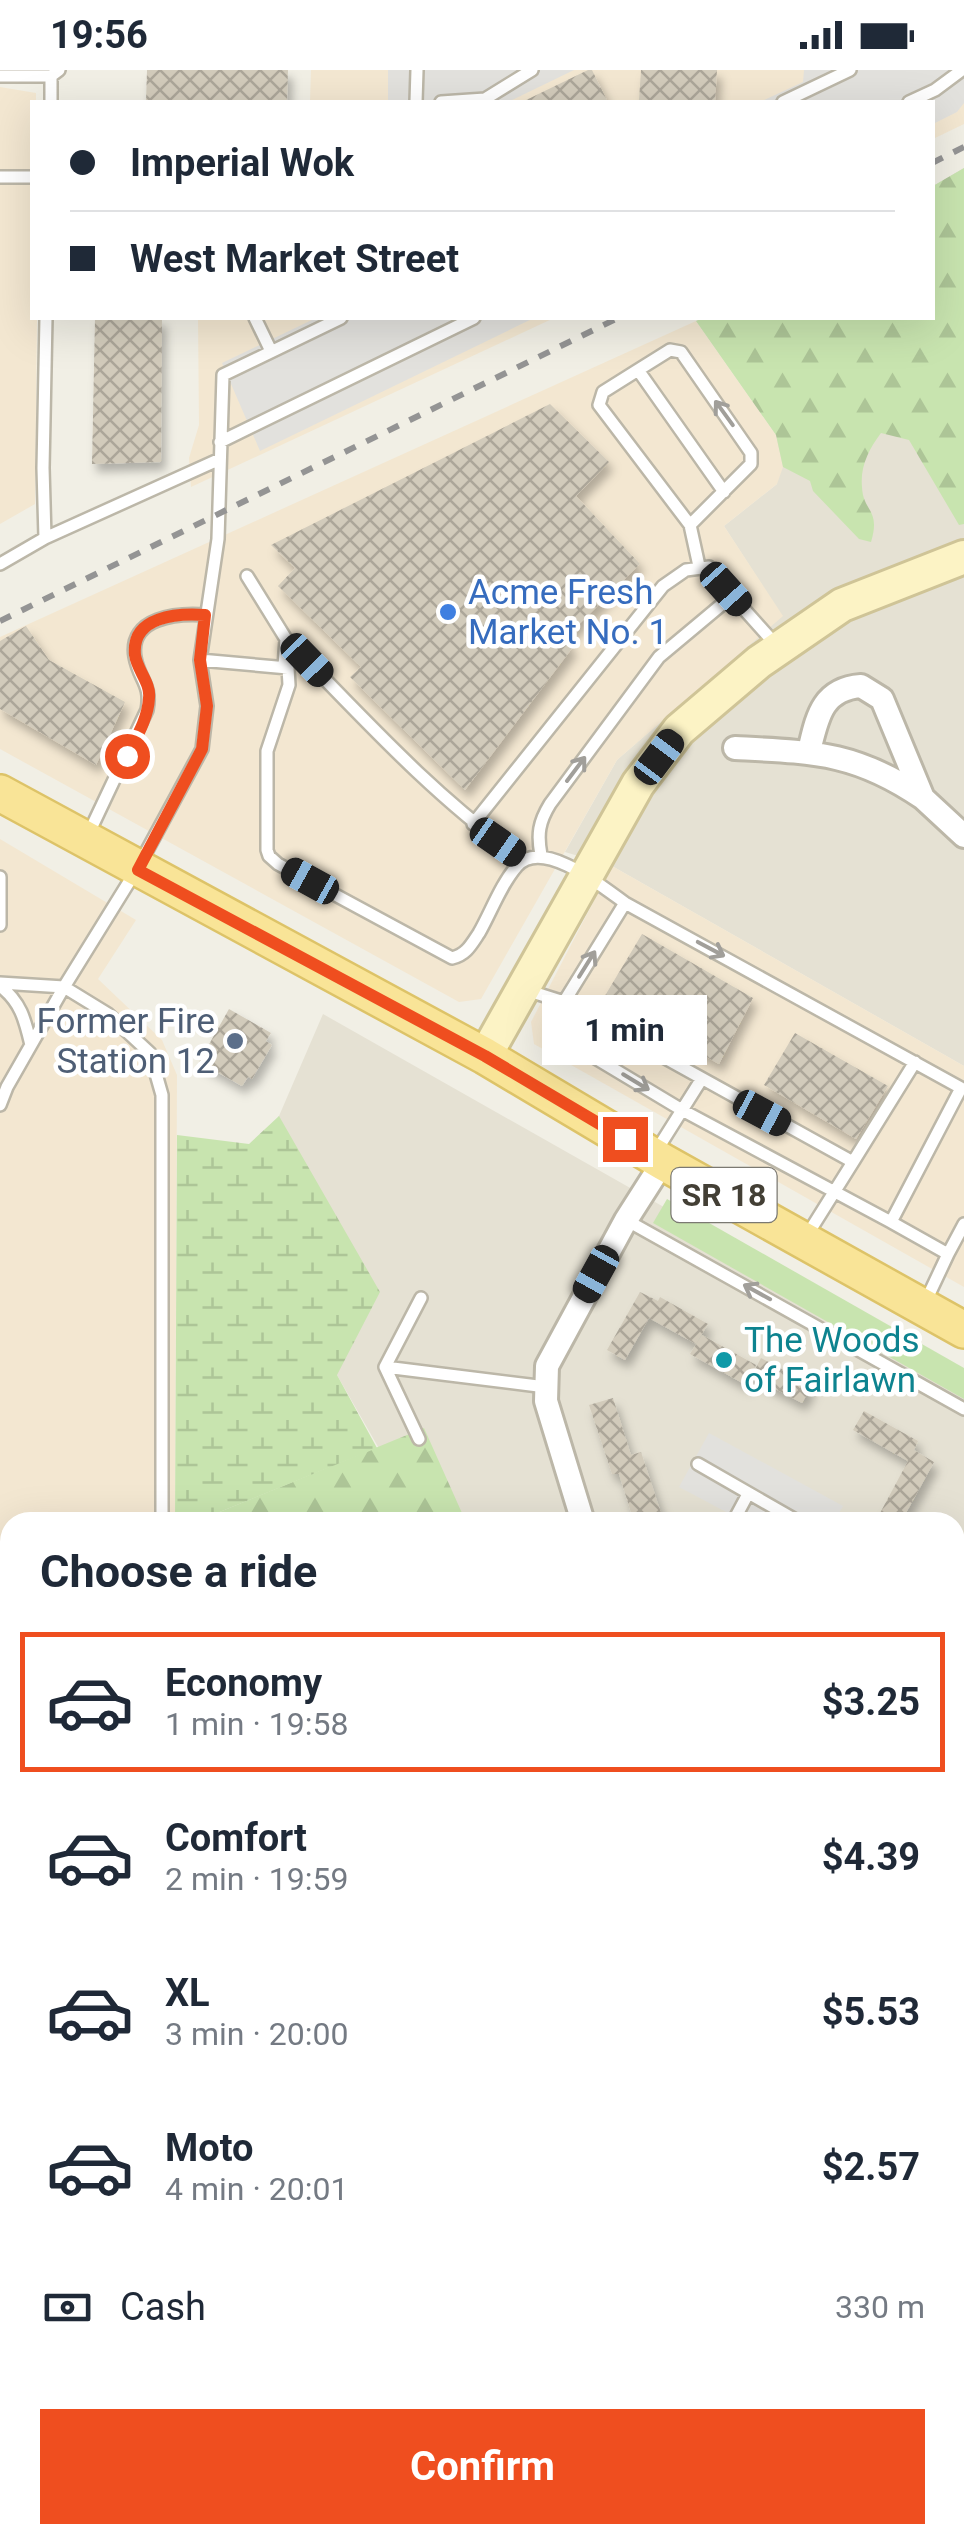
<!DOCTYPE html>
<html lang="en">
<head>
<meta charset="utf-8">
<style>
  :root { --surface:#fff; --page:#f2f2f3; --text:#1f2937; --muted:#747a83; --line:#e0e1e3; --accent:#ef4e1f }
  body { margin:0; font-family:Roboto,sans-serif; background:var(--page); color:var(--text); height:100vh; display:flex; flex-direction:column; font-size:38px; white-space:nowrap }
  * { box-sizing:border-box; margin:0 }
  p { font-size:32px; color:var(--muted) }
  .icon { flex:none; width:55px; height:55px; fill:none; stroke:currentColor; stroke-width:2; stroke-linecap:round; stroke-linejoin:round }
  .map { position:relative; flex:1; overflow:hidden }
  .sheet { position:absolute; left:0px; top:1442px; width:965px; height:1032px; display:flex; flex-direction:column; background:var(--surface); border-radius:30px 30px 0 0; box-shadow:0 10px 40px #0002 }
  .sheet>* { flex:none }
  .guide { position:absolute; left:30px; top:30px; width:905px; height:220px; border-radius:0px; box-shadow:0 10px 40px #0002; display:grid; align-content:center; height:220px; padding:0 40px; background:var(--surface) }
  .end { position:absolute; width:45px; height:45px; margin:-22px; border:12px solid #ef4e1f; background:#fff; box-shadow:0 0 0 5px #fff }
  .from { border-radius:50% }
  .bubble { position:absolute; height:70px; border-radius:0px; background:var(--surface); box-shadow:0 10px 40px #0002; font-size:32px; font-weight:700; line-height:70px; text-align:center }
  .car { position:absolute; width:30px; height:60px; margin:-30px -15px; border-radius:12px; box-shadow:0 0 8px 2px #0007; background:linear-gradient(#222 24%,#8ab4d8 0 40%,#222 0 76%,#8ab4d8 0 86%,#222 0) }
  .guide b { display:flex; align-items:center; gap:35px; height:95px; font-size:38px }
  .guide b+b { border-top:2px solid var(--line) }
  .guide i { width:25px; height:25px; background:var(--text) }
  ul { padding:0; list-style:none }
  li { display:flex; align-items:center; gap:30px; height:140px; margin:0 20px 15px; padding:0 20px; border:5px solid transparent; border-radius:0px }
  li div { flex:1 }
  li b { display:block; font-size:38px }
  li em { font-style:normal; font-weight:700 }
  li.current { border-color:var(--accent) }
  li>.icon { width:90px; height:90px; stroke-width:1.5 }
  h2 { padding:0 40px; font-size:45px; line-height:120px }
  .pay { display:flex; align-items:center; gap:25px; height:110px; padding:0 40px; font-size:38px }
  .pay p { margin-inline-start:auto }
  .action { display:flex; gap:20px; margin-top:auto; padding:20px 40px }
  .action a { flex:1; height:115px; border-radius:0px; background:var(--accent); color:#fff; font-size:40px; font-weight:700; line-height:115px; text-align:center }
  .status { display:flex; justify-content:space-between; align-items:center; height:70px; padding:0 50px; background:var(--surface); direction:ltr }
  .status svg { height:28px; fill:currentColor }
  .map>svg:first-child { display:block }
  .residential { fill:#e5e1d3 }
  .commercial { fill:#f3e7d1 }
  .green { fill:#c8e4af }
  .forest { fill:url(#forest-firs) }
  .wetland { fill:url(#wetland-marsh) }
  .parking { fill:#e2e1dd }
  .building { fill:url(#building-cross-hatch); filter:url(#shadow) }
  .lines { fill:none; stroke-linecap:round; stroke-linejoin:round }
  .lane-casing { stroke:#bcb7a8; stroke-width:16 }
  .street-casing { stroke:#bcb7a8; stroke-width:28 }
  .secondary-casing { stroke:#cfc497; stroke-width:38 }
  .primary-casing { stroke:#ddc368; stroke-width:40 }
  .lane { stroke:#fff; stroke-width:11 }
  .street { stroke:#fff; stroke-width:22 }
  .secondary { stroke:#fcf3c5; stroke-width:32 }
  .primary { stroke:#f9e497; stroke-width:35 }
  .rail { stroke:#949494; stroke-width:6; stroke-dasharray:12 12; stroke-linecap:butt }
  .oneway { stroke:#a19f9a }
  .route { stroke:#ef4e1f; stroke-width:12 }
  .shop-dot { fill:#3f7fe0; stroke:#fff; stroke-width:4 }
  .service-dot { fill:#5c6f8a; stroke:#fff; stroke-width:4 }
  .culture-dot { fill:#0f9aa8; stroke:#fff; stroke-width:4 }
  .labels { text-anchor:middle; dominant-baseline:central; stroke-width:9; stroke-linejoin:round; paint-order:stroke }
  .shield { fill:#fff; stroke:#7b7972; stroke-width:2.5 }
  .shield-label { font-size:32px; font-weight:bold; fill:#433f35 }
  .shop-label { font-size:35px; fill:#366cbe; stroke:#fff; text-anchor:start }
  .service-label { font-size:35px; fill:#4e5e75; stroke:#fff; text-anchor:end }
  .culture-label { font-size:35px; fill:#0d838f; stroke:#fff; text-anchor:start }
</style>
</head>
<body>
<div class="status"><b>19:56</b><svg viewBox="0 0 49 12"><path d="M0 12V9h3v3zM5 12V6h3v6zM10 12V3h3v9zM15 12V0h3v12zM26 1h20v11H26zM47 4h2v5h-2z"/></svg></div>
<div class="map">
<svg width="964" height="2474" viewBox="0 0 964 2474">
  <defs>
    <pattern id="forest-firs" width="22" height="20" patternUnits="userSpaceOnUse" patternTransform="scale(2.5)"><rect width="22" height="20" fill="#c8e4af"/><path d="M5 1l3.5 6h-7zM16 11l3.5 6h-7z" fill="#adc597"/></pattern>
    <pattern id="wetland-marsh" width="20" height="14" patternUnits="userSpaceOnUse" patternTransform="scale(2.5)"><rect width="20" height="14" fill="#c8e4af"/><path d="M1 5h8M5 5V1M11 12h8M15 12V8" fill="none" stroke="#adc597"/></pattern>
    <pattern id="building-cross-hatch" width="8" height="8" patternUnits="userSpaceOnUse" patternTransform="scale(2.5)"><rect width="8" height="8" fill="#d2cbbb"/><path d="M0 0l8 8M0 8l8-8" fill="none" stroke="#aca699"/></pattern>
    <filter id="shadow"><feDropShadow dx="4.5" dy="8" stdDeviation="5" flood-color="#0004"/></filter>
  </defs>
  <rect width="100%" height="100%" fill="#f1efe5"/>
  <path class="residential" d="M 964,98 L 964,996 L 612,796 L 565,782 L 617,690 L 782,546 L 724,456 L 777,414 L 776,365 L 696,251 L 703,248 L 932,248 L 933,116 Z
    M 323,944 L 964,1307 L 964,2474 L 615,2474 L 611,2465 L 955,2465 L 955,1452 L 421,1452 L 337,1305 L 279,1046 Z"/>
  <path class="commercial" d="M 311,0 L 964,0 L 964,54 L 933,69 L 932,32 L 310,32 Z
    M 0,17 L 36,23 L 36,32 L 32,32 L 32,248 L 37,248 L 35,434 L 0,454 Z
    M 198,248 L 554,248 L 191,417 L 189,388 L 199,355 Z
    M 696,251 L 776,365 L 783,397 L 777,414 L 724,456 L 783,546 L 617,690 L 481,929 L 459,932 L 0,679 L 0,567 Z
    M 0,769 L 136,850 L 98,909 L 162,970 L 177,1005 L 175,1452 L 10,1452 L 10,1773 L 0,1773 Z
    M 612,796 L 964,996 L 964,1217 L 534,974 L 531,952 Z"/>
  <path class="green" d="M 667,1129 L 964,1298 L 964,1329 L 653,1153 Z"/>
  <path class="forest" d="M 964,98 L 964,454 L 959,455 L 909,370 L 881,363 C 869,379 860,396 862,417 C 863,442 881,439 871,472 L 859,469 L 813,421 L 810,411 L 783,397 L 776,365 L 696,251 L 703,248 L 932,248 L 933,116 Z
    M 424,1358 L 466,1452 L 195,1452 Z
    M 0,1773 L 10,1773 L 10,2465 L 605,2465 L 608,2474 L 0,2474 Z"/>
  <path class="wetland" d="M 279,1046 L 380,1222 L 337,1305 L 377,1378 L 195,1452 L 175,1452 L 177,1065 L 249,1074 Z"/>
  <path class="parking" d="M 388,0 L 574,0 L 508,32 L 388,32 Z
    M 804,0 L 964,0 L 964,33 L 957,42 L 933,54 L 932,32 L 760,32 L 803,12 Z
    M 316,248 L 534,248 L 260,381 L 222,293 Z
    M 709,1363 L 843,1436 L 834,1452 L 745,1452 L 679,1417 Z"/>
  <path class="building" d="M 147,0 L 288,0 L 287,32 L 146,32 Z
    M 588,0 L 592,0 L 608,32 L 522,32 Z
    M 641,0 L 717,0 L 715,32 L 639,30 Z
    M 95,248 L 162,248 L 161,392 L 92,394 Z
    M 550,334 L 609,392 L 576,426 L 640,494 L 564,569 L 573,577 L 465,720 L 350,607 L 361,597 L 278,516 L 295,498 L 271,475 Z
    M 26,556 L 49,590 L 125,632 L 96,695 L 0,639 L 0,571 Z
    M 642,864 L 753,928 L 719,994 L 603,929 Z
    M 229,939 L 271,963 L 266,971 L 272,975 L 252,1009 L 248,1007 L 242,1016 L 199,992 Z
    M 795,963 L 888,1016 L 856,1069 L 764,1015 Z
    M 640,1222 L 658,1231 L 660,1227 L 708,1254 L 696,1274 L 649,1248 L 625,1290 L 607,1280 Z
    M 702,1265 L 756,1295 L 752,1305 L 761,1288 L 812,1315 L 802,1333 L 751,1306 L 746,1315 L 690,1284 Z
    M 613,1328 L 631,1385 L 641,1382 L 664,1452 L 634,1452 L 619,1404 L 612,1404 L 589,1335 Z
    M 864,1341 L 918,1371 L 914,1380 L 934,1392 L 901,1452 L 879,1445 L 908,1391 L 853,1360 Z"/>
  <g class="lines">
    <defs>
      <path id="lane" d="M 0,6 L 51,6 L 59,0
        M 51,32 L 51,6
        M 416,32 L 417,0
        M 441,32 L 485,29 L 532,0
        M 783,32 L 850,0
        M 909,32 L 935,20 L 962,0
        M 0,107 L 32,107
        M 255,248 L 271,281
        M 638,300 L 603,322 L 599,335 L 690,455
        M 220,372 L 474,248
        M 45,468 L 220,389
        M 0,494 L 45,468 L 43,398 L 46,248
        M 699,496 L 690,455 L 751,394 L 751,383 L 681,282 L 670,280 L 638,300 L 724,422
        M 247,506 L 286,569 L 284,596
        M 726,519 L 777,576
        M 286,569 C 362,647 435,728 524,790
        M 200,590 L 288,598 L 289,615 L 267,681 L 267,780 L 269,786 L 278,794 L 452,888 C 466,885 471,875 479,863 C 491,842 501,814 517,796 C 542,767 603,817 625,833 L 961,1018 L 891,1152 L 682,1040 L 552,962 L 551,953 L 564,932 L 526,920
        M 473,754 L 663,516 L 686,500 L 709,497 L 726,519 L 726,531 L 659,587 L 550,734 C 539,752 537,764 541,785
        M 88,765 L 147,640 C 152,614 139,610 135,587 C 128,547 178,543 205,545
        M 0,807 L 0,855
        M 625,833 L 564,932 L 853,1092 L 806,1167
        M 0,913 L 64,917 L 7,1017 L 0,1035
        M 0,916 C 21,932 25,950 31,975
        M 655,1083 L 701,1010
        M 853,1092 L 915,992
        M 626,1150 L 964,1339
        M 891,1152 L 948,1184 L 924,1235
        M 948,1184 L 964,1154
        M 385,1297 L 546,1317
        M 419,1369 L 385,1297 L 421,1228
        M 698,1394 L 799,1452
        M 162,1452 L 162,1025 L 150,983 L 108,944 L 64,917 L 137,799 L 202,679 L 207,636 L 200,590 L 218,469 L 223,305 L 341,248
        M 733,1452 L 748,1424
        M 0,1760 L 10,1760
        M 667,2465 L 673,2474"/>
      <path id="street" d="M 735,678 C 813,682 856,682 923,728
        M 809,681 C 817,649 821,619 861,616 L 882,629 L 923,728 L 964,766
        M 583,1452 L 546,1331 L 547,1296 L 626,1150 L 663,1092
        M 955,1756 L 964,1761
        M 955,2377 L 964,2377"/>
      <path id="secondary" d="M 485,986 L 638,714 L 679,660 L 759,592 L 842,535 L 964,487"/>
      <path id="primary" d="M 0,723 L 485,986 L 663,1092 L 964,1260"/>
    </defs>
    <use href="#lane" class="lane-casing"/>
    <use href="#street" class="street-casing"/>
    <use href="#secondary" class="secondary-casing"/>
    <use href="#primary" class="primary-casing"/>
    <use href="#lane" class="lane"/>
    <use href="#street" class="street"/>
    <use href="#secondary" class="secondary"/>
    <use href="#primary" class="primary"/>
    <path class="rail" d="M 932,93 L 964,77
      M 0,551 L 618,248"/>
  </g>
  <defs><path id="oneway-shaft" d="M-6 0H5M1.5-3L5.5 0L1.5 3" fill="none" stroke-width="1.6" stroke-linecap="round" stroke-linejoin="round" transform="scale(2.5)"/></defs>
  <g class="oneway">
    <use href="#oneway-shaft" transform="translate(724 343) rotate(-126)"/>
    <use href="#oneway-shaft" transform="translate(576 699) rotate(-53)"/>
    <use href="#oneway-shaft" transform="translate(711 879) rotate(28)"/>
    <use href="#oneway-shaft" transform="translate(587 894) rotate(-58)"/>
    <use href="#oneway-shaft" transform="translate(636 1012) rotate(31)"/>
    <use href="#oneway-shaft" transform="translate(757 1222) rotate(-151)"/>
  </g>
  <g class="lines">
    <path class="route" d="M 127,686 C 136,668 148,649 149,628 C 151,613 137,600 135,585 C 131,546 178,543 205,545 L 200,590 L 207,636 L 202,679 L 138,800 L 485,986 L 625,1069"/>
  </g>
  <circle class="shop-dot" cx="448" cy="542" r="10"/>
  <circle class="service-dot" cx="235" cy="971" r="10"/>
  <circle class="culture-dot" cx="724" cy="1290" r="10"/>
  <g class="labels">
    <rect class="shield" x="671.5" y="1098" width="105" height="54" rx="8"/>
    <g class="shield-label">
      <text x="724" y="1125">SR 18</text>
    </g>
    <g class="shop-label">
      <text x="468" y="522">Acme Fresh<tspan x="468" dy="40">Market No. 1</tspan></text>
    </g>
    <g class="service-label">
      <text x="215" y="951">Former Fire<tspan x="215" dy="40">Station 12</tspan></text>
    </g>
    <g class="culture-label">
      <text x="744" y="1270">The Woods<tspan x="744" dy="40">of Fairlawn</tspan></text>
    </g>
  </g>
</svg>
<i class="end from" style="left:127px;top:686px"></i>
<i class="end" style="left:625px;top:1069px"></i>
<div class="bubble" style="left:542px;top:925px;width:165px">1 min</div>
<i class="car" style="left:726px;top:519px;rotate:138deg"></i>
<i class="car" style="left:307px;top:590px;rotate:136deg"></i>
<i class="car" style="left:659px;top:687px;rotate:37deg"></i>
<i class="car" style="left:498px;top:772px;rotate:125deg"></i>
<i class="car" style="left:310px;top:811px;rotate:299deg"></i>
<i class="car" style="left:762px;top:1043px;rotate:118deg"></i>
<i class="car" style="left:596px;top:1204px;rotate:209deg"></i>
<div class="guide">
<b><i class="from"></i>Imperial Wok</b>
<b><i></i>West Market Street</b>
</div>
<section class="sheet">
<h2>Choose a ride</h2>
<ul>
<li class="current"><svg class="icon" aria-label="car" viewBox="0 0 24 24"><path d="M5 17H2v-5l4-1 3-4h7l3 4 3 1v5h-3M9 17h6M6 11h13"/><circle cx="7" cy="17" r="2"/><circle cx="17" cy="17" r="2"/></svg><div><b>Economy</b><p>1 min · 19:58</p></div><em>$3.25</em></li>
<li><svg class="icon" aria-label="car" viewBox="0 0 24 24"><path d="M5 17H2v-5l4-1 3-4h7l3 4 3 1v5h-3M9 17h6M6 11h13"/><circle cx="7" cy="17" r="2"/><circle cx="17" cy="17" r="2"/></svg><div><b>Comfort</b><p>2 min · 19:59</p></div><em>$4.39</em></li>
<li><svg class="icon" aria-label="car" viewBox="0 0 24 24"><path d="M5 17H2v-5l4-1 3-4h7l3 4 3 1v5h-3M9 17h6M6 11h13"/><circle cx="7" cy="17" r="2"/><circle cx="17" cy="17" r="2"/></svg><div><b>XL</b><p>3 min · 20:00</p></div><em>$5.53</em></li>
<li><svg class="icon" aria-label="car" viewBox="0 0 24 24"><path d="M5 17H2v-5l4-1 3-4h7l3 4 3 1v5h-3M9 17h6M6 11h13"/><circle cx="7" cy="17" r="2"/><circle cx="17" cy="17" r="2"/></svg><div><b>Moto</b><p>4 min · 20:01</p></div><em>$2.57</em></li>
</ul>
<div class="pay"><svg class="icon" aria-label="cash" viewBox="0 0 24 24"><path d="M3 7h18v10H3z"/><circle cx="12" cy="12" r="2"/></svg>Cash<p>330 m</p></div>
<div class="action"><a>Confirm</a></div>
</section>
</div>
</body>
</html>
